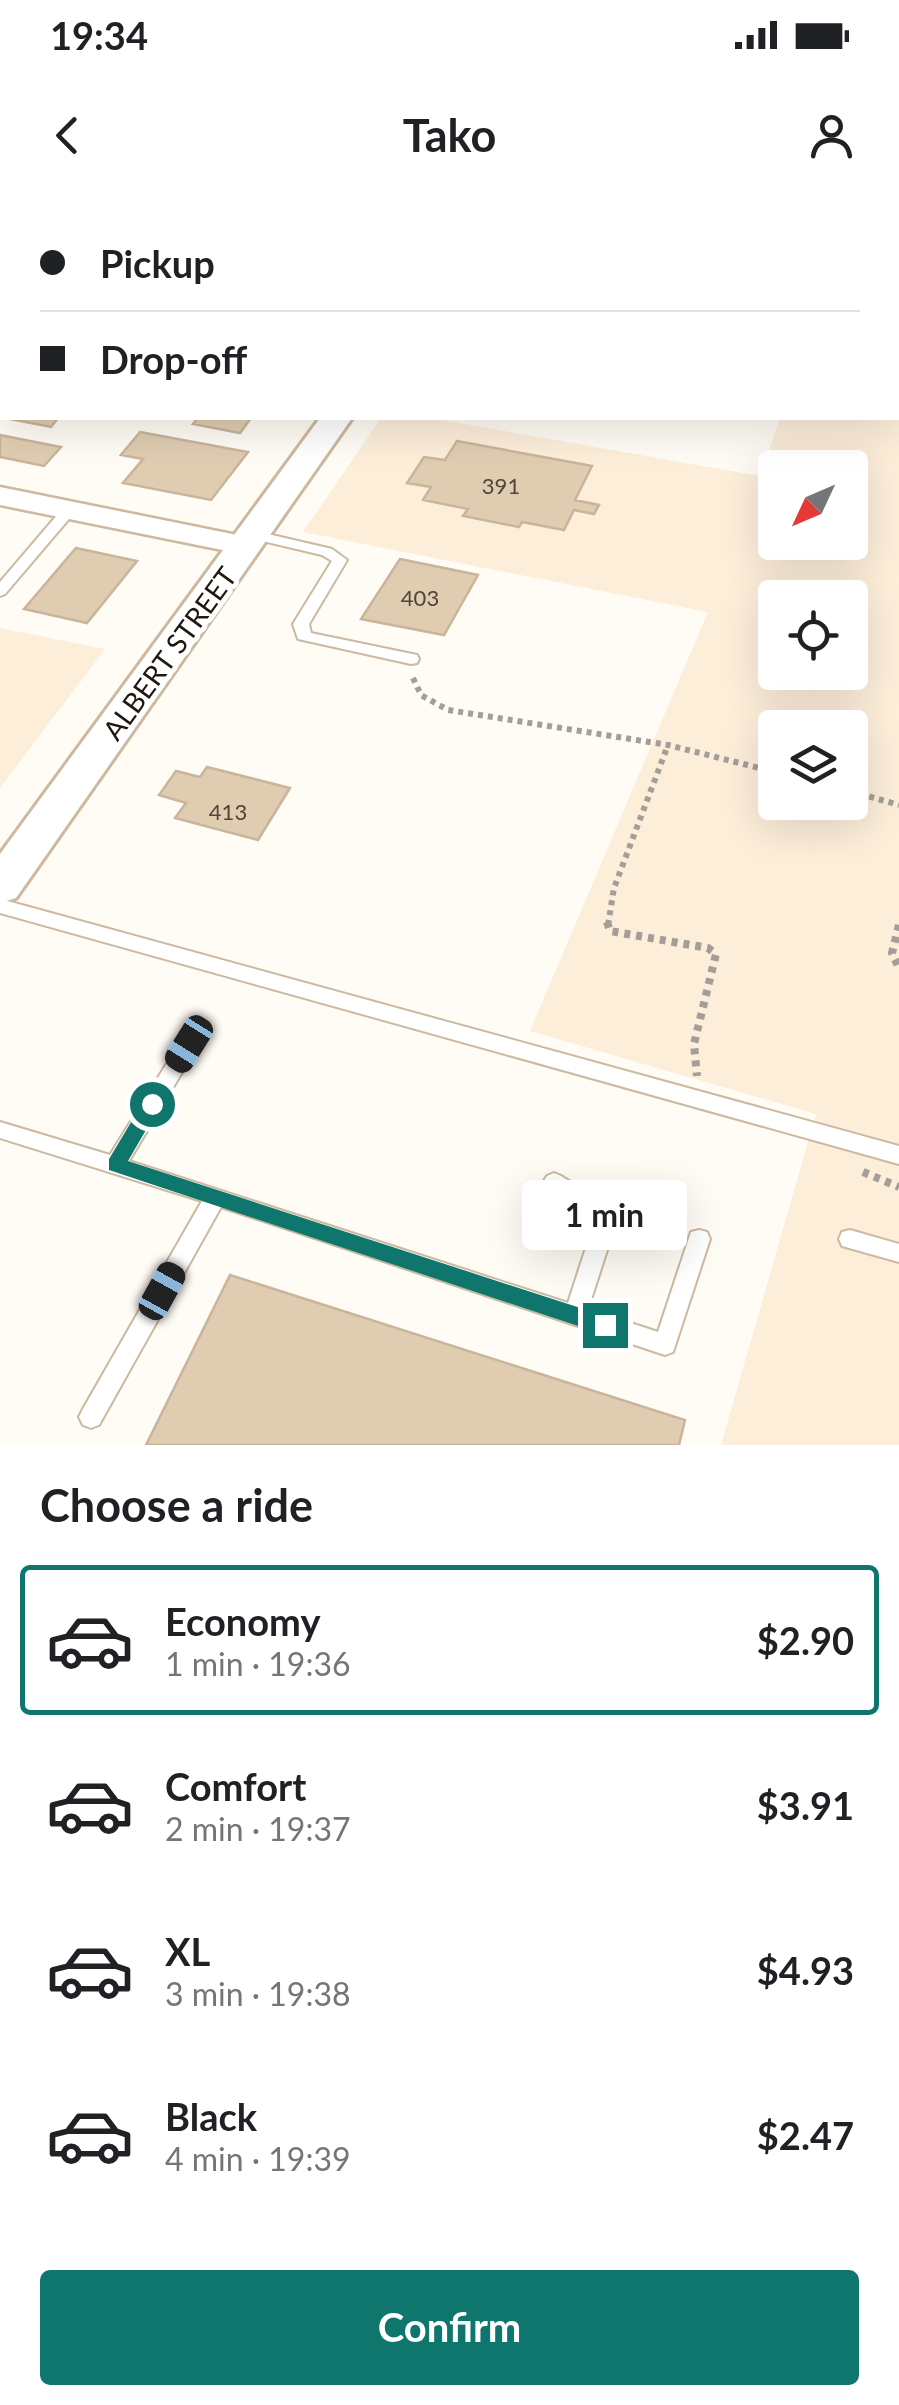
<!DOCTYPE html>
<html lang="en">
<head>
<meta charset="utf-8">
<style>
  :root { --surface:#fff; --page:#f2f2f2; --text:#202124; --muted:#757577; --line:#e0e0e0; --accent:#0f766e }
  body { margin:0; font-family:Lato,sans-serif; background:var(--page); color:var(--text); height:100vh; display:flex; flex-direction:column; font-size:38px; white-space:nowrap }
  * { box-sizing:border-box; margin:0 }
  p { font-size:32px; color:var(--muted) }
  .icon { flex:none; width:55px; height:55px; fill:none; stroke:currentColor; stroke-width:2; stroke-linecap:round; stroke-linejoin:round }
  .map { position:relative; height:1245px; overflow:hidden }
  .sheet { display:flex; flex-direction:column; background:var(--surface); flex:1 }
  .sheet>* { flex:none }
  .banner { position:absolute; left:0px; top:0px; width:900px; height:220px; box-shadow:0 10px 40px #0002; display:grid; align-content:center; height:220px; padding:0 40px; background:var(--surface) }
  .needle { width:65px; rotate:226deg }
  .buttons { position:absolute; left:758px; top:250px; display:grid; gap:20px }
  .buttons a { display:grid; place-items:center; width:110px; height:110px; border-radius:10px; background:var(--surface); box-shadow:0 10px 40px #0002; font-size:50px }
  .end { position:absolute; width:45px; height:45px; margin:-22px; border:12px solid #0f766e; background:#fff; box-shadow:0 0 0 5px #fff }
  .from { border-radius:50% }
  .bubble { position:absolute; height:70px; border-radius:10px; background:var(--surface); box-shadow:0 10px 40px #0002; font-size:32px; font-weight:700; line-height:70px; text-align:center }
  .car { position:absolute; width:30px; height:60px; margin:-30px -15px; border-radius:12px; box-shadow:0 0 8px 2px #0007; background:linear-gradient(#222 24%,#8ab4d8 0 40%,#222 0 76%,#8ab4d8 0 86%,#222 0) }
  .banner b { display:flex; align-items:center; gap:35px; height:95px; font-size:38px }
  .banner b+b { border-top:2px solid var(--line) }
  .banner i { width:25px; height:25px; background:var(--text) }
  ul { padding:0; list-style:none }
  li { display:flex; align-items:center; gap:30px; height:150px; margin:0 20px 15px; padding:0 20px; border:5px solid transparent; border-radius:10px }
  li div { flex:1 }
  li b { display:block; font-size:38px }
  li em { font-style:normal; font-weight:700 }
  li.selected { border-color:var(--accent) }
  li>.icon { width:90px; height:90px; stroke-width:1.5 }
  h2 { padding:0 40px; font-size:45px; line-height:120px }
  .action { display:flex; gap:20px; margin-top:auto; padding:20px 40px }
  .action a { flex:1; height:115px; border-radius:10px; background:var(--accent); color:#fff; font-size:40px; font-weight:700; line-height:115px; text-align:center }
  .status { display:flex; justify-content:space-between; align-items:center; height:70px; padding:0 50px; background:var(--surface); direction:ltr }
  .status svg { height:28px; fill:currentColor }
  header { display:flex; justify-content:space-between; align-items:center; height:130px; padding:0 40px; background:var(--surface); font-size:45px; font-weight:700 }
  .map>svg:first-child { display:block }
  .built { fill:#fdeeda; fill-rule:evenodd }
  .building { fill:#dfccb1; stroke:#c8b59b; stroke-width:2.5 }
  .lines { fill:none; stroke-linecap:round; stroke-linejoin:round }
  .service-casing { stroke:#ccb99f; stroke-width:4 }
  .minor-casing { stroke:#ccb99f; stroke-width:5 }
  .tertiary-casing { stroke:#ccb99f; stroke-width:6 }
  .path-far1 { stroke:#a39e97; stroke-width:6; stroke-dasharray:5 5; stroke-linecap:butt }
  .path { stroke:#a39e97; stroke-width:8; stroke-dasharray:6 6; stroke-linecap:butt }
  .service { fill:#fff; fill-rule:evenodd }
  .minor { fill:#fff; fill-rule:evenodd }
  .tertiary { fill:#fff; fill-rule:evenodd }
  .route { fill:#0f766e }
  .labels { text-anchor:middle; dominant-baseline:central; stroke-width:10; stroke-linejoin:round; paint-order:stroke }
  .number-label { font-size:22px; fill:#4f4538 }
  .street-label { font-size:28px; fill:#1f180f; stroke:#fff }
</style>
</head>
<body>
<div class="status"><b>19:34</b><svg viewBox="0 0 49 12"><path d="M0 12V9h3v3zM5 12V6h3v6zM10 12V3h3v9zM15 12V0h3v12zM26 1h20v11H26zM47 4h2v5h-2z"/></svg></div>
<header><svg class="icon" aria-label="back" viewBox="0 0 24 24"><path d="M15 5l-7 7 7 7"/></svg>Tako<svg class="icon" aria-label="person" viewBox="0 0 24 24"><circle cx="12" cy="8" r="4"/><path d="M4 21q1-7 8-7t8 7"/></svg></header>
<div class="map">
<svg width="899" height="1245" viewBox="0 0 899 1245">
  <rect width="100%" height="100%" fill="#fffbf5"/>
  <path class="built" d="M 899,118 L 899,1245 L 721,1245 L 816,914 L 530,831 L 708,412 L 303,332 L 381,218 L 430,218 L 760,276 L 780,218 L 898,218 ZM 775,268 L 850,268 L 850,342 L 775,342 ZM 775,398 L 850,398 L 850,472 L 775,472 ZM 775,528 L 850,528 L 850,602 L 775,602 Z
    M 0,428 L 105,449 L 0,588 Z"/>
  <path class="building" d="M 5,218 L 58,218 L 51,227 Z
    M 198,218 L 251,218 L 240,233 L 193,224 Z
    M 140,232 L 248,252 L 211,300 L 123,283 L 143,259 L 121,255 Z
    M 0,235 L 61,247 L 44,266 L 0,257 Z
    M 457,241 L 592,266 L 575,300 L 599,305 L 594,314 L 574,310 L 564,330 L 522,322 L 519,327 L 463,316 L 468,309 L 423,300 L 431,287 L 407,283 L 424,257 L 445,260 Z
    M 76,348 L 137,361 L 87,423 L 24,409 Z
    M 400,359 L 478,375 L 444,435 L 361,419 Z
    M 207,567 L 290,588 L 258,640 L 175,618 L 186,603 L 159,595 L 176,571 L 200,577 Z
    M 230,1075 L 685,1220 L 679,1245 L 146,1245 Z"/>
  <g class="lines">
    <defs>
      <path id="service" d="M 69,306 L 76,310 L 74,313 L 5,394 L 0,396 L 0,382 L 64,307 Z
        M 255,331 L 332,349 L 347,360 L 309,424 L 311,433 L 417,455 L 419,459 L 417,463 L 411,464 L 298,439 L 293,424 L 332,361 L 322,355 L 250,338 L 250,332 Z
        M 0,699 L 899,946 L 899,964 L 0,713 Z
        M 189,836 L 196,839 L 199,844 L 129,961 L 568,1103 L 595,1020 L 547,988 L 543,982 L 547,976 L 554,973 L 561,976 L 615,1010 L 618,1016 L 588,1109 L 658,1132 L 691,1032 L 699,1030 L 707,1032 L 710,1039 L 673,1152 L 665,1155 L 221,1007 L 99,1225 L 91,1228 L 83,1225 L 79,1217 L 83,1209 L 202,1001 L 0,938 L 0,922 L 110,955 L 182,839 Z
        M 850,1030 L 899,1044 L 899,1062 L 842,1046 L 839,1039 L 842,1032 Z"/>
      <path id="minor" d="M 35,0 L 73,0 L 74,2 L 36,2 Z
        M 2,134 L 2,152 L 0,153 L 0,135 Z
        M 0,287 L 247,337 L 262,346 L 247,355 L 0,305 Z"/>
      <path id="tertiary" d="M 320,218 L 352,218 L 16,698 L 0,703 L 0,654 Z"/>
    </defs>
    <use href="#service" class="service-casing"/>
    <use href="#minor" class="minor-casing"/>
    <use href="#tertiary" class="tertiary-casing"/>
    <path class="path-far1" d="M 413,478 L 421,495 L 448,510 L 668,545 L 775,572
      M 850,591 L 899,605
      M 608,725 L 614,688 L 668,545"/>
    <path class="path" d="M 607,722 L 610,731 L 708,748 L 716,754 L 694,844 L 697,876
      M 899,725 L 892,753 L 899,768
      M 863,972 L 899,987"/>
    <use href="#service" class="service"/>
    <use href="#minor" class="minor"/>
    <use href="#tertiary" class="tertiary"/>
  </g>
  <path class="route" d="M 152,897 L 161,904 L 128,961 L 605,1116 L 615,1125 L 612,1132 L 605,1135 L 109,970 L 109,959 L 145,899 Z"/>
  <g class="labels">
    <g class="number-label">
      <text x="501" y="285">391</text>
      <text x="420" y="397">403</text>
      <text x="228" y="611">413</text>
    </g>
    <g class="street-label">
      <text transform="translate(169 453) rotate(-54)">ALBERT STREET</text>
    </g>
  </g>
</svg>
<div class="buttons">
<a><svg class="needle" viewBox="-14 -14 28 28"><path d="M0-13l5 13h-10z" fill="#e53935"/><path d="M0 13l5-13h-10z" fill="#757577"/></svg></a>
<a><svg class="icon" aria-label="locate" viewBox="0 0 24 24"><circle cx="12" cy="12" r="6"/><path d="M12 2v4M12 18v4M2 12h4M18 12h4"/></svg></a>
<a><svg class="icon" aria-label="layers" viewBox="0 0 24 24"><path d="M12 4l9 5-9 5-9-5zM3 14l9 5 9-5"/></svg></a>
</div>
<i class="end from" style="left:152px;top:904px"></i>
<i class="end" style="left:605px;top:1125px"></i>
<div class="bubble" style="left:522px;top:980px;width:165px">1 min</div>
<i class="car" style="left:189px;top:844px;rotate:212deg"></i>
<i class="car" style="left:162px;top:1091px;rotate:29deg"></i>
<div class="banner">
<b><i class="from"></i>Pickup</b>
<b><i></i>Drop-off</b>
</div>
</div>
<section class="sheet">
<h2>Choose a ride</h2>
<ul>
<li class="selected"><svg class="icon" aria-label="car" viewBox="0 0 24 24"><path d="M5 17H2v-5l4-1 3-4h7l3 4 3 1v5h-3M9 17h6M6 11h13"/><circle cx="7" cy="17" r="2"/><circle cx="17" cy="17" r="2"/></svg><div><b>Economy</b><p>1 min · 19:36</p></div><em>$2.90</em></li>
<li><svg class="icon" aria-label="car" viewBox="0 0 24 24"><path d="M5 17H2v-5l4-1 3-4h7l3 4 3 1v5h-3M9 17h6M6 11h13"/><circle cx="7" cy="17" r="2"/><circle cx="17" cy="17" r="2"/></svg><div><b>Comfort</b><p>2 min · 19:37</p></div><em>$3.91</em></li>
<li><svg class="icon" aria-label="car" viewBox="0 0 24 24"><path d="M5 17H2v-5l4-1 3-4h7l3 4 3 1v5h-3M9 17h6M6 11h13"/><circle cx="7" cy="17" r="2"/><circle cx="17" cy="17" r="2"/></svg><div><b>XL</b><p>3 min · 19:38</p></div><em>$4.93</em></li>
<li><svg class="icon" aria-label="car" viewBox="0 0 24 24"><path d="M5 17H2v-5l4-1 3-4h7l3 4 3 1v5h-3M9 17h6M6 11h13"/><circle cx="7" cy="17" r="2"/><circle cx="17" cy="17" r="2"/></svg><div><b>Black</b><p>4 min · 19:39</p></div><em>$2.47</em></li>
</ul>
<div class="action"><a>Confirm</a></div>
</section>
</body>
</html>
